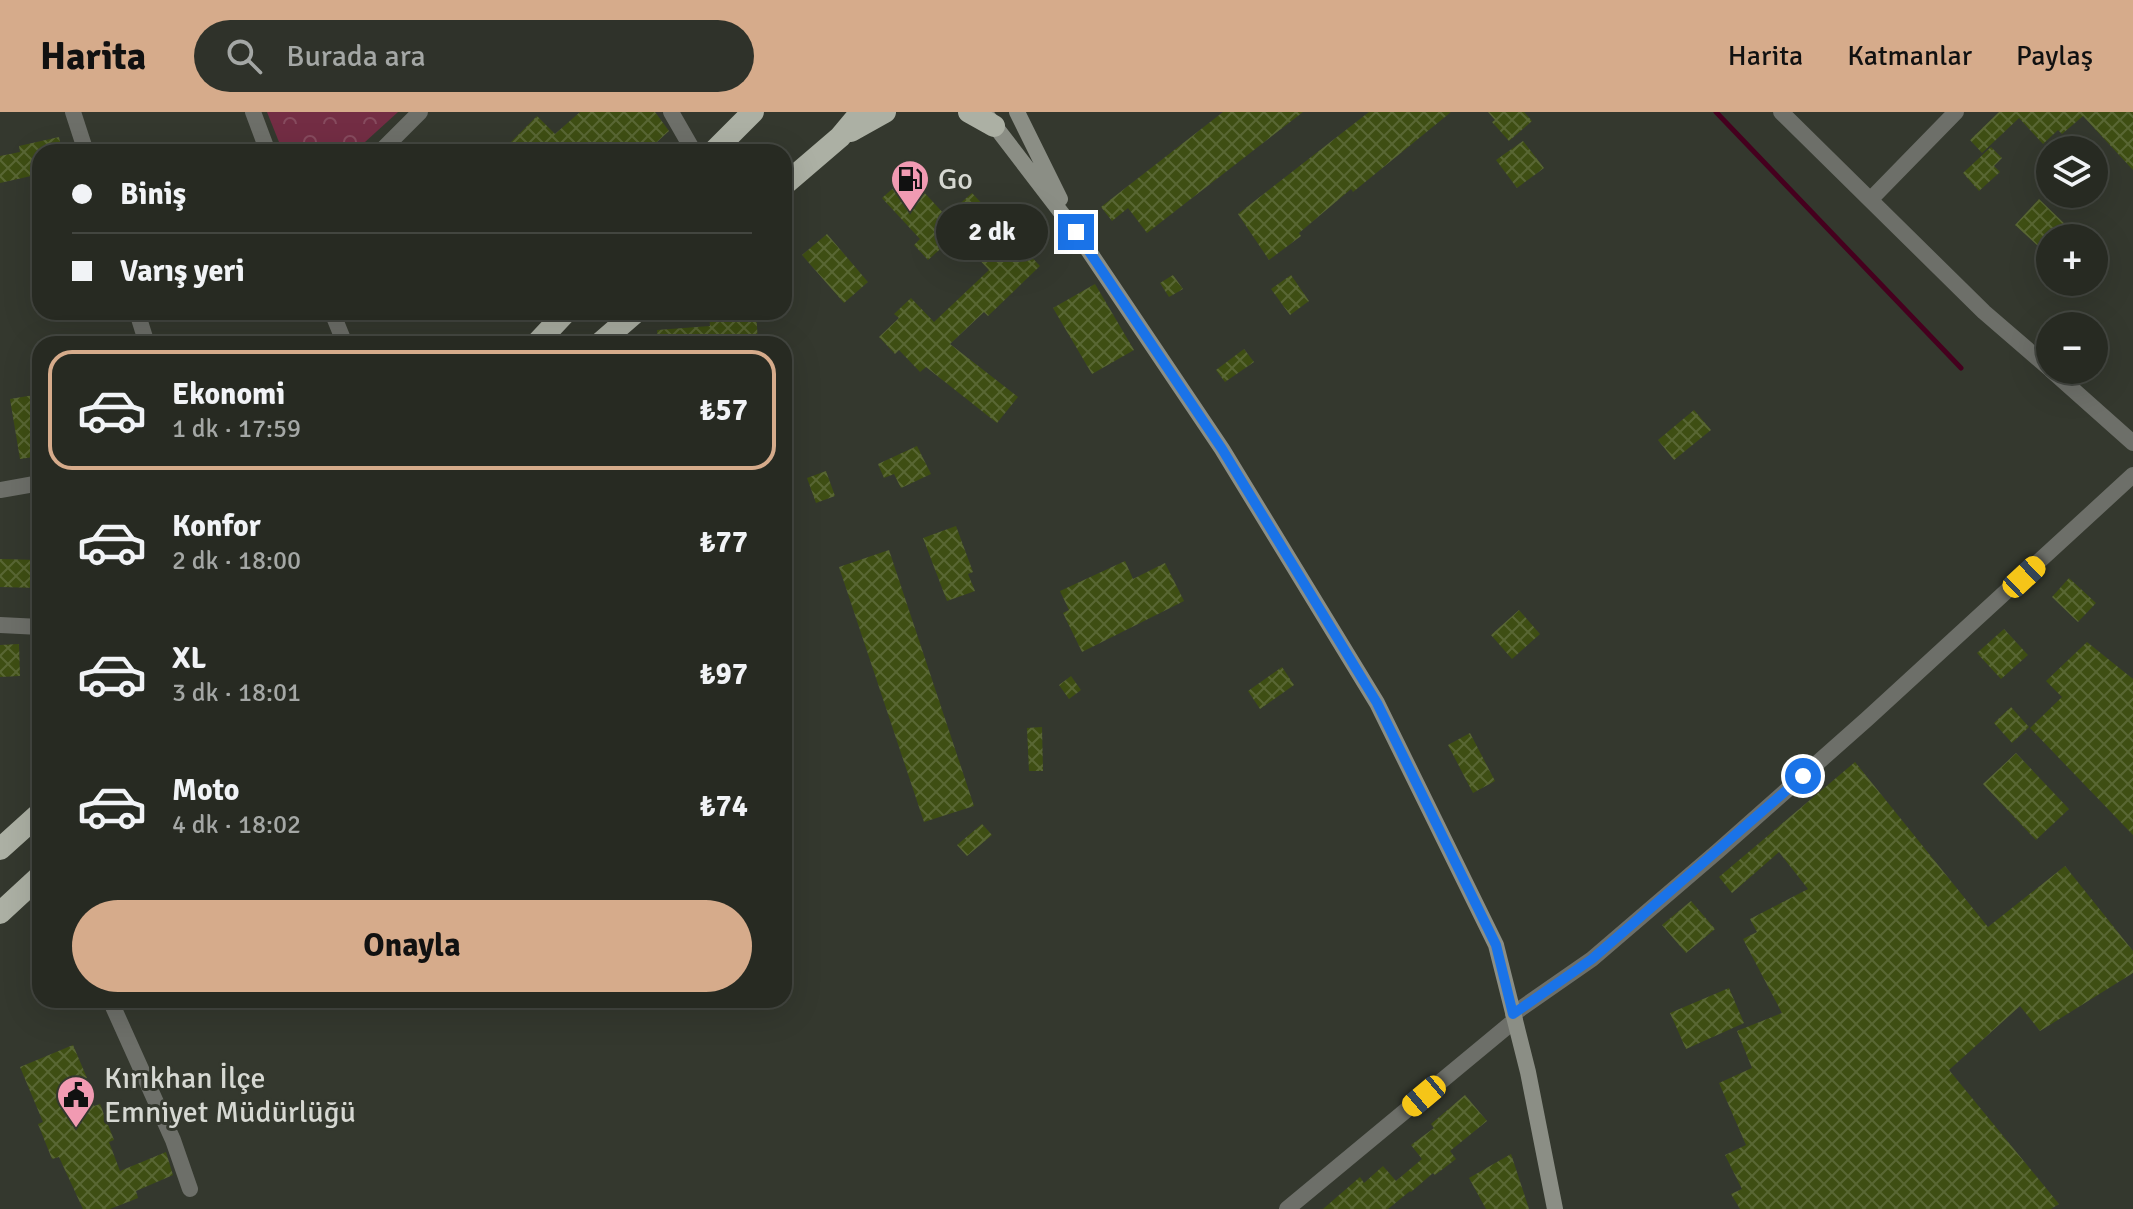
<!DOCTYPE html>
<html lang="tr">
<head>
<meta charset="utf-8">
<style>
  :root { --surface:#272a22; --page:#2f322a; --text:#f1f3f6; --muted:#a4a7a5; --line:#434640; --accent:#d6ab8b }
  body { margin:0; font-family:Signika,sans-serif; background:var(--page); color:var(--text); height:100vh; display:flex; flex-direction:column; font-size:30px; white-space:nowrap }
  * { box-sizing:border-box; margin:0 }
  p { font-size:26px; color:var(--muted) }
  .icon { flex:none; width:44px; height:44px; fill:none; stroke:currentColor; stroke-width:2; stroke-linecap:round; stroke-linejoin:round }
  .map { position:relative; flex:1; overflow:hidden }
  .side { position:absolute; left:32px; top:224px; width:760px; height:672px; display:flex; flex-direction:column; background:var(--surface); border-radius:24px; box-shadow:0 8px 32px #0002,0 0 0 2px var(--line) }
  .side>* { flex:none }
  .top-card { position:absolute; left:32px; top:32px; width:760px; height:176px; border-radius:24px; box-shadow:0 8px 32px #0002,0 0 0 2px var(--line); display:grid; align-content:center; height:176px; padding:0 40px; background:var(--surface) }
  .controls { position:absolute; left:2036px; top:24px; display:grid; gap:16px }
  .controls a { display:grid; place-items:center; width:72px; height:72px; border-radius:50%; background:var(--surface); box-shadow:0 8px 32px #0002,0 0 0 2px var(--line); font-size:40px }
  .end { position:absolute; width:36px; height:36px; margin:-18px; border:10px solid #1a73e8; background:#fff; box-shadow:0 0 0 4px #fff }
  .from { border-radius:50% }
  .bubble { position:absolute; height:56px; border-radius:28px; background:var(--surface); box-shadow:0 8px 32px #0002,0 0 0 2px var(--line); font-size:26px; font-weight:700; line-height:56px; text-align:center }
  .car { position:absolute; width:24px; height:48px; margin:-24px -12px; border-radius:10px; box-shadow:0 0 6px 2px #0007; background:linear-gradient(#f5c518 24%,#345 0 40%,#f5c518 0 76%,#345 0 86%,#f5c518 0) }
  .top-card b { display:flex; align-items:center; gap:28px; height:76px; font-size:30px }
  .top-card b+b { border-top:2px solid var(--line) }
  .top-card i { width:20px; height:20px; background:var(--text) }
  ul { padding:14px 0 0; list-style:none }
  li { display:flex; align-items:center; gap:24px; height:120px; margin:0 16px 12px; padding:0 24px; border:4px solid transparent; border-radius:24px }
  li div { flex:1 }
  li b { display:block; font-size:30px }
  li em { font-style:normal; font-weight:700 }
  li.on { border-color:var(--accent) }
  li>.icon { width:72px; height:72px; stroke-width:1.5 }
  .primary-button { display:flex; gap:16px; margin-top:auto; padding:16px 40px }
  .primary-button a { flex:1; height:92px; border-radius:48px; background:var(--accent); color:#111; font-size:32px; font-weight:700; line-height:92px; text-align:center }
  header { display:flex; align-items:center; gap:48px; box-sizing:border-box; height:112px; padding:0 40px; background:var(--accent); color:#111 }
  header strong { font-size:38px }
  nav { display:flex; gap:44px; margin-inline-start:auto; font-size:28px }
  .search { width:560px; height:72px; background:var(--page); display:flex; align-items:center; gap:20px; box-sizing:border-box; padding:0 28px; border-radius:44px; color:var(--muted); font-size:30px }
  .map>svg:first-child { display:block }
  .park { fill:url(#park-crowns) }
  .lines { fill:none; stroke-linecap:round; stroke-linejoin:round }
  .stream { stroke:#45001e; stroke-width:5 }
  .building { fill:url(#building-cross-hatch) }
  .minor { stroke:#6d6f69; stroke-width:16 }
  .secondary { stroke:#8b8e85; stroke-width:16 }
  .trunk { stroke:#acb0a4; stroke-width:22 }
  .route { stroke:#1a73e8; stroke-width:10 }
  .labels { text-anchor:middle; dominant-baseline:central; stroke-width:6; stroke-linejoin:round; paint-order:stroke }
  .poi-label { font-size:30px; fill:#d6d8d2; stroke:#34382e; text-anchor:start }
</style>
</head>
<body>
<header>
<strong>Harita</strong>
<div class="search"><svg class="icon" aria-label="search" viewBox="0 0 24 24"><circle cx="10" cy="10" r="6"/><path d="M15 15l6 6"/></svg>Burada ara</div>
<nav><a>Harita</a><a>Katmanlar</a><a>Paylaş</a></nav>
</header>
<div class="map">
<svg width="2133" height="1097" viewBox="0 0 2133 1097">
  <defs>
    <pattern id="park-crowns" width="20" height="18" patternUnits="userSpaceOnUse" patternTransform="scale(2)"><rect width="20" height="18" fill="#732d44"/><path d="M2 6a3 3 0 1 1 6 0M12 15a3 3 0 1 1 6 0" fill="none" stroke="#864b5e"/></pattern>
    <pattern id="building-cross-hatch" width="8" height="8" patternUnits="userSpaceOnUse" patternTransform="scale(2)"><rect width="8" height="8" fill="#3e4e13"/><path d="M0 0l8 8M0 8l8-8" fill="none" stroke="#596734"/></pattern>
  </defs>
  <rect width="100%" height="100%" fill="#34382e"/>
  <path class="park" d="M 267,0 L 398,0 L 354,40 L 283,40 Z"/>
  <g class="lines">
    <path class="stream" d="M 1716,0 L 1961,256"/>
  </g>
  <path class="building" d="M 580,0 L 655,0 L 669,19 L 646,40 L 501,40 L 537,4 L 555,22 Z
    M 1223,0 L 1303,0 L 1147,121 L 1128,96 L 1112,109 L 1101,95 Z
    M 1369,0 L 1451,0 L 1353,80 L 1351,77 L 1299,121 L 1301,124 L 1269,148 L 1238,102 Z
    M 1488,0 L 1524,0 L 1532,9 L 1509,29 L 1492,10 L 1495,8 Z
    M 1999,0 L 2133,0 L 2133,58 L 2083,4 L 2062,22 L 2058,18 L 2043,32 L 2019,6 L 1982,41 L 1970,28 Z
    M 59,25 L 62,40 L 40,40 L 40,62 L 0,71 L 0,44 L 20,40 L 19,34 Z
    M 1523,29 L 1544,56 L 1517,76 L 1496,48 Z
    M 1991,35 L 2002,46 L 1994,54 L 2000,60 L 1979,79 L 1963,61 Z
    M 908,63 L 946,104 L 972,81 L 987,97 L 964,118 L 975,117 L 1006,150 L 1004,115 L 1019,113 L 1020,133 L 1040,154 L 988,204 L 984,200 L 950,232 L 1018,285 L 997,311 L 926,255 L 920,260 L 899,238 L 895,242 L 879,225 L 899,206 L 894,202 L 911,186 L 934,210 L 989,158 L 956,123 L 928,148 L 914,133 L 920,127 L 882,86 Z
    M 2039,87 L 2070,117 L 2062,126 L 2050,126 L 2050,145 L 2015,113 Z
    M 827,122 L 868,170 L 844,191 L 802,143 Z
    M 1173,163 L 1183,177 L 1169,185 L 1160,171 Z
    M 1291,163 L 1309,189 L 1290,203 L 1271,177 Z
    M 1095,172 L 1134,238 L 1092,262 L 1053,196 Z
    M 756,200 L 758,230 L 658,232 L 657,218 L 710,214 L 709,201 Z
    M 1244,237 L 1254,250 L 1225,270 L 1216,258 Z
    M 40,282 L 40,344 L 20,347 L 10,287 Z
    M 1694,298 L 1711,318 L 1674,348 L 1658,328 Z
    M 917,334 L 931,362 L 901,376 L 894,362 L 884,366 L 878,352 Z
    M 826,359 L 835,384 L 816,391 L 807,366 Z
    M 956,414 L 973,460 L 968,462 L 975,479 L 947,489 L 923,426 Z
    M 889,438 L 974,694 L 924,710 L 839,455 Z
    M 0,447 L 40,448 L 40,476 L 0,475 Z
    M 1125,449 L 1133,467 L 1165,451 L 1184,489 L 1082,540 L 1063,501 L 1069,498 L 1060,479 Z
    M 2069,466 L 2096,491 L 2078,510 L 2052,485 Z
    M 1519,498 L 1540,522 L 1512,547 L 1491,523 Z
    M 2004,517 L 2028,543 L 2001,567 L 1977,541 Z
    M 2087,530 L 2133,567 L 2133,723 L 2030,616 L 2062,585 L 2046,569 Z
    M 19,532 L 20,564 L 0,565 L 0,533 Z
    M 1282,555 L 1294,573 L 1260,597 L 1248,579 Z
    M 1071,564 L 1081,578 L 1069,587 L 1059,573 Z
    M 2011,595 L 2029,615 L 2012,631 L 1994,611 Z
    M 1042,615 L 1043,659 L 1029,659 L 1027,616 Z
    M 1470,621 L 1495,669 L 1473,681 L 1448,633 Z
    M 2016,641 L 2069,697 L 2036,728 L 1983,672 Z
    M 1855,650 L 1988,815 L 2065,754 L 2133,839 L 2133,861 L 2040,919 L 2020,894 L 1949,958 L 2059,1092 L 2051,1097 L 1740,1097 L 1731,1082 L 1742,1077 L 1725,1043 L 1746,1033 L 1719,971 L 1752,956 L 1737,919 L 1782,901 L 1743,827 L 1757,820 L 1750,807 L 1808,777 L 1779,740 L 1732,781 L 1719,765 Z
    M 982,712 L 992,723 L 967,744 L 957,733 Z
    M 1691,789 L 1715,817 L 1686,841 L 1662,813 Z
    M 1729,876 L 1744,911 L 1686,937 L 1670,901 Z
    M 73,933 L 87,966 L 83,968 L 94,994 L 100,992 L 114,1028 L 109,1030 L 120,1059 L 166,1040 L 173,1063 L 136,1079 L 138,1086 L 110,1097 L 83,1097 L 59,1045 L 52,1047 L 38,1012 L 43,1010 L 20,955 Z
    M 1465,983 L 1487,1009 L 1450,1039 L 1456,1047 L 1435,1063 L 1433,1061 L 1411,1080 L 1410,1079 L 1388,1097 L 1323,1097 L 1360,1065 L 1364,1071 L 1383,1054 L 1396,1069 L 1422,1047 L 1411,1033 L 1434,1016 L 1431,1012 Z
    M 1511,1042 L 1529,1097 L 1486,1097 L 1469,1066 Z"/>
  <g class="lines">
    <path class="minor" d="M 73,0 L 86,40
      M 253,0 L 268,40
      M 671,0 L 694,40
      M 1781,0 L 1984,200 L 2050,257
      M 380,40 L 420,0
      M 1871,87 L 1956,0
      M 137,200 L 147,232
      M 332,200 L 345,232
      M 2051,258 L 2133,331
      M 0,378 L 40,371
      M 0,513 L 40,515
      M 110,888 L 173,1028 L 190,1077
      M 1513,902 L 1592,847 L 1718,739 L 1867,607 L 2133,363
      M 1287,1097 L 1515,908"/>
    <path class="secondary" d="M 1017,0 L 1060,87
      M 988,5 L 1076,120 L 1222,337 L 1377,591 L 1496,833 L 1528,960 L 1555,1097"/>
    <path class="trunk" d="M 969,0 L 994,14
      M 851,19 L 885,0
      M 713,40 L 753,0
      M 784,73 L 840,25 L 861,0
      M 536,232 L 566,200
      M 599,232 L 636,200
      M 0,737 L 40,701
      M 0,801 L 40,764"/>
  </g>
  <g class="lines">
    <path class="route" d="M 1076,120 L 1222,337 L 1377,591 L 1496,833 L 1513,902 L 1592,847 L 1803,664"/>
  </g>
  <defs>
    <symbol id="fuel-pin" viewBox="-11 -11 22 30"><path d="M0 17L-7.5 6A9.5 9.5 0 1 1 7.5 6Z" fill="#f19ab2" stroke="#34382e"/><path d="M-5.5-6h7V0h2V4h1.3V-2.5L3-4.5l.8-.8L6-3V5H2.5V1h-1V6h-7ZM-4.2-4.7v3.2H.2V-4.7Z" fill="#111"/></symbol>
    <symbol id="civic-pin" viewBox="-11 -11 22 30"><path d="M0 17L-7.5 6A9.5 9.5 0 1 1 7.5 6Z" fill="#f19ab2" stroke="#34382e"/><path d="M-.6-6.5H3V-4.5H.6V-3L4-1V1h2V6H-6V1h2V-1L-.6-3ZM-1.2 2.5V6h2.4V2.5Z" fill="#111"/></symbol>
  </defs>
  <g fill-rule="evenodd">
    <use href="#fuel-pin" x="888" y="45" width="44" height="60"/>
    <use href="#civic-pin" x="54" y="961" width="44" height="60"/>
  </g>
  <g class="labels">
    <g class="poi-label">
      <text x="938" y="67">Go</text>
      <text x="104" y="966">Kırıkhan İlçe<tspan x="104" dy="34">Emniyet Müdürlüğü</tspan></text>
    </g>
  </g>
</svg>
<div class="controls">
<a><svg class="icon" aria-label="layers" viewBox="0 0 24 24"><path d="M12 4l9 5-9 5-9-5zM3 14l9 5 9-5"/></svg></a>
<a>+</a>
<a>−</a>
</div>
<i class="end from" style="left:1803px;top:664px"></i>
<i class="end" style="left:1076px;top:120px"></i>
<div class="bubble" style="left:936px;top:92px;width:112px">2 dk</div>
<i class="car" style="left:2024px;top:465px;rotate:47deg"></i>
<i class="car" style="left:1424px;top:984px;rotate:230deg"></i>
<div class="top-card">
<b><i class="from"></i>Biniş</b>
<b><i></i>Varış yeri</b>
</div>
<section class="side">
<ul>
<li class="on"><svg class="icon" aria-label="car" viewBox="0 0 24 24"><path d="M5 17H2v-5l4-1 3-4h7l3 4 3 1v5h-3M9 17h6M6 11h13"/><circle cx="7" cy="17" r="2"/><circle cx="17" cy="17" r="2"/></svg><div><b>Ekonomi</b><p>1 dk · 17:59</p></div><em>₺57</em></li>
<li><svg class="icon" aria-label="car" viewBox="0 0 24 24"><path d="M5 17H2v-5l4-1 3-4h7l3 4 3 1v5h-3M9 17h6M6 11h13"/><circle cx="7" cy="17" r="2"/><circle cx="17" cy="17" r="2"/></svg><div><b>Konfor</b><p>2 dk · 18:00</p></div><em>₺77</em></li>
<li><svg class="icon" aria-label="car" viewBox="0 0 24 24"><path d="M5 17H2v-5l4-1 3-4h7l3 4 3 1v5h-3M9 17h6M6 11h13"/><circle cx="7" cy="17" r="2"/><circle cx="17" cy="17" r="2"/></svg><div><b>XL</b><p>3 dk · 18:01</p></div><em>₺97</em></li>
<li><svg class="icon" aria-label="car" viewBox="0 0 24 24"><path d="M5 17H2v-5l4-1 3-4h7l3 4 3 1v5h-3M9 17h6M6 11h13"/><circle cx="7" cy="17" r="2"/><circle cx="17" cy="17" r="2"/></svg><div><b>Moto</b><p>4 dk · 18:02</p></div><em>₺74</em></li>
</ul>
<div class="primary-button"><a>Onayla</a></div>
</section>
</div>
</body>
</html>
